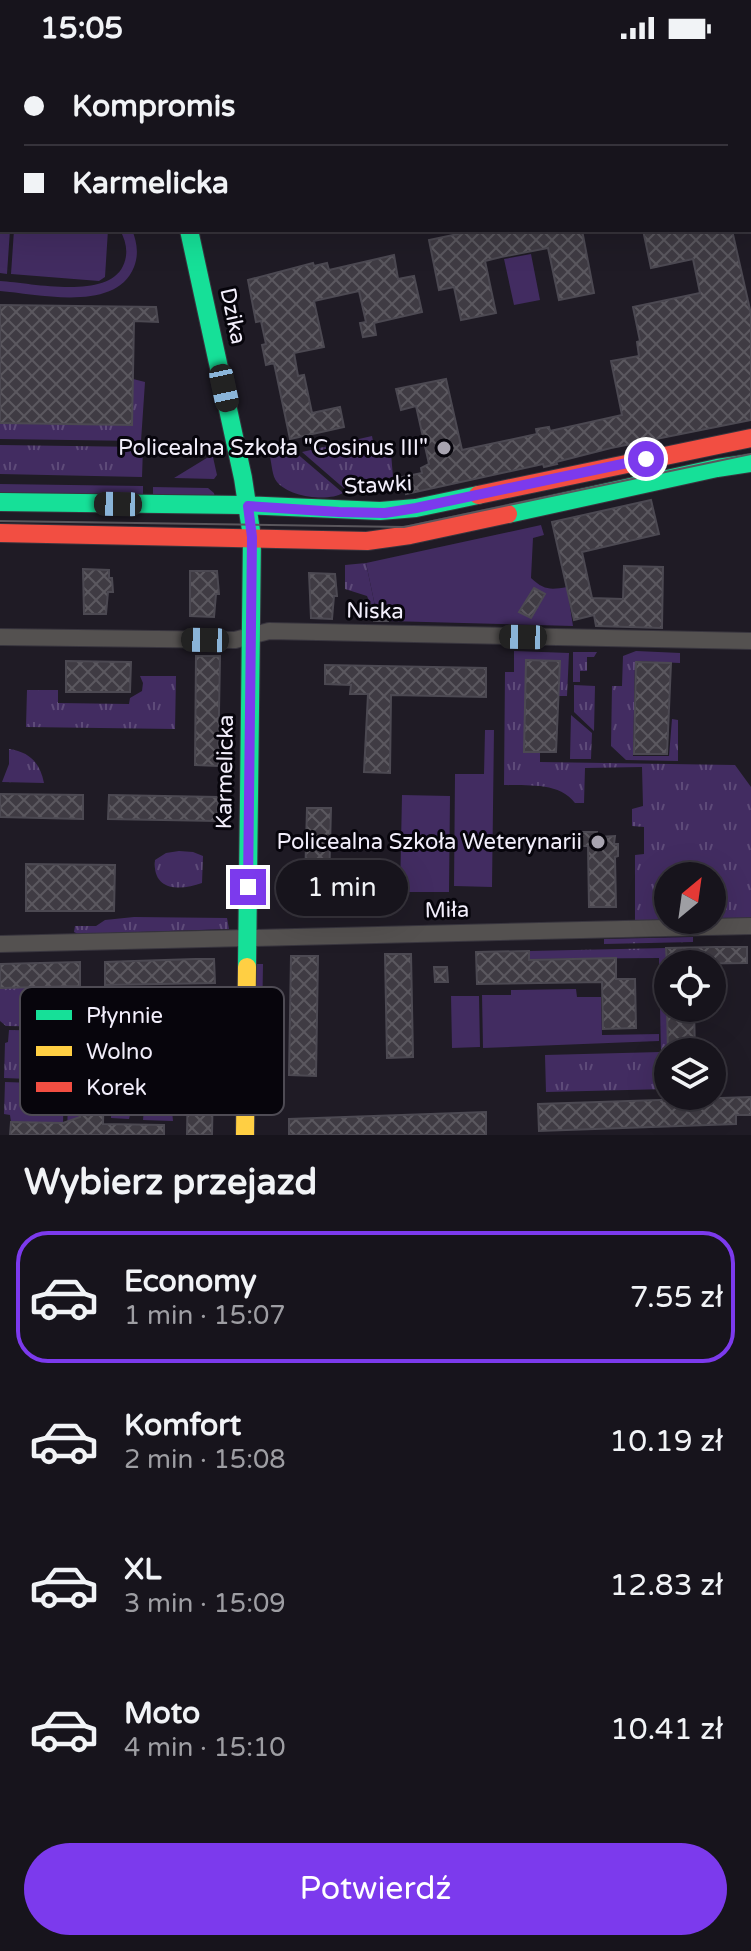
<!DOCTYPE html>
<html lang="pl">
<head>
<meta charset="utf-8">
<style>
  :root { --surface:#17141c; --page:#242129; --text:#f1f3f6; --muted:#9e9ea3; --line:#36333b; --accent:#7c3aed }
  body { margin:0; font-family:"Varela Round",sans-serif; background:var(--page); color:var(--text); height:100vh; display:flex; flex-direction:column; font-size:30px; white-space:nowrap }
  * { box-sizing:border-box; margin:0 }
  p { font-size:26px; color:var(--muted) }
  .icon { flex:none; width:44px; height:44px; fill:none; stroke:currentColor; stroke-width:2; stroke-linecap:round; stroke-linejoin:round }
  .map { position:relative; height:1079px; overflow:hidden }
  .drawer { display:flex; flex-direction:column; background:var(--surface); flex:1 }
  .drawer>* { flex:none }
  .guide { position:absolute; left:0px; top:0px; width:752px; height:176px; box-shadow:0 8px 32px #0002,0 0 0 2px var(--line); display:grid; align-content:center; height:176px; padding:0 24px; background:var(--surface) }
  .needle { width:52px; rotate:29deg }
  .fabs { position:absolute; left:654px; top:806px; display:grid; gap:16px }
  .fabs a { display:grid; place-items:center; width:72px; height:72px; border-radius:50%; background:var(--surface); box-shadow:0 8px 32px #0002,0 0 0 2px var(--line); font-size:40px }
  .end { position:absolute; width:36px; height:36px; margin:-18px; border:10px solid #7c3aed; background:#fff; box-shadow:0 0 0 4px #fff }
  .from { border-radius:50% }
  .bubble { position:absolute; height:56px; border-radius:28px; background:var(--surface); box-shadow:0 8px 32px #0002,0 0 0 2px var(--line); font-size:26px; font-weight:600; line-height:56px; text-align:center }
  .car { position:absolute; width:24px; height:48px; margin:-24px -12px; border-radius:10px; box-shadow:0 0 6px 2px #0007; background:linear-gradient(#222 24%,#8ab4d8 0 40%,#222 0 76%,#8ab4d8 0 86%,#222 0) }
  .guide b { display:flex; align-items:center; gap:28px; height:76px; font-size:30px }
  .guide b+b { border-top:2px solid var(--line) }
  .guide i { width:20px; height:20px; background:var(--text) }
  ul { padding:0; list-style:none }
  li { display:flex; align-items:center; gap:24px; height:132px; margin:0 16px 12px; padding:0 8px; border:4px solid transparent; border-radius:32px }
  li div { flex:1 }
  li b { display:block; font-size:30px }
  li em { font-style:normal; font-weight:600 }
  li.selected { border-color:var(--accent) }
  li>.icon { width:72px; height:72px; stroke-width:1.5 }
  h2 { padding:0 24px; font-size:36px; line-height:96px }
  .button { display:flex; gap:16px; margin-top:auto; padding:16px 24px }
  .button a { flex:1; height:92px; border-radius:48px; background:var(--accent); color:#fff; font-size:32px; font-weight:600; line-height:92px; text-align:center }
  .status { display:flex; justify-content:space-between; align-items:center; height:56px; padding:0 40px; background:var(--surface); direction:ltr }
  .status svg { height:22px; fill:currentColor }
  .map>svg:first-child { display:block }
  .grass { fill:url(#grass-tufts); fill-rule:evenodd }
  .garden { fill:#422c61 }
  .building { fill:url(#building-cross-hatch); stroke:#4c4952; stroke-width:2 }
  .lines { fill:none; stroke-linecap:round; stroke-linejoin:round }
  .lane-casing { stroke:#38353e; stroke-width:10 }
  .street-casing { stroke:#38353e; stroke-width:18 }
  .fast-casing { stroke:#38353e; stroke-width:20 }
  .slow-casing { stroke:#38353e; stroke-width:20 }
  .jam-casing { stroke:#38353e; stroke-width:20 }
  .lane { stroke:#545150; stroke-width:8 }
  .street { stroke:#545150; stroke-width:16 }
  .fast { stroke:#16e098; stroke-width:18 }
  .slow { stroke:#ffcf43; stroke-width:18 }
  .jam { stroke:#f24e42; stroke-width:18 }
  .tram { stroke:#5a565c; stroke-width:2 }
  .route { stroke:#7c3aed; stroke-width:10 }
  .poi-dot { fill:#a8a4b0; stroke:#07050c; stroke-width:3 }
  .labels { text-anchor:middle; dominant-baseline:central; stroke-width:6; stroke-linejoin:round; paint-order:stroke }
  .street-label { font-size:22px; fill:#f2eefb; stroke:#07050c }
  .poi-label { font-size:22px; fill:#f2eefb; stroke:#07050c; text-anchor:end }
  .key { fill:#07050c; stroke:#4e4b54; stroke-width:2 }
  .key-label { font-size:22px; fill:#f2eefb }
</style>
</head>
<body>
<div class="status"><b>15:05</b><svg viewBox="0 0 49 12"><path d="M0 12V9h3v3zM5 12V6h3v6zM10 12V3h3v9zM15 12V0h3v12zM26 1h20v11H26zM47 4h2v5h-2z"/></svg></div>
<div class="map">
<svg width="751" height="1079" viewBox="0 0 751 1079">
  <defs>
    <pattern id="grass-tufts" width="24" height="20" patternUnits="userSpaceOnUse" patternTransform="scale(2)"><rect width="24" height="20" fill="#422c61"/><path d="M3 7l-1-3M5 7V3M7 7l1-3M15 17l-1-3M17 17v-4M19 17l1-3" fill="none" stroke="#5e4b79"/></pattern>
    <pattern id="building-cross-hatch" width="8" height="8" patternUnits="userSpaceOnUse" patternTransform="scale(2)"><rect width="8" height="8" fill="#3f3b43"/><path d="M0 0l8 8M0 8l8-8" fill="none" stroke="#5b585f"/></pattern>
  </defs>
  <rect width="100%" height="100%" fill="#1f1b25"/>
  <path class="grass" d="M 133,323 L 145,326 L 141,385 L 0,383 L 0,367 L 132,369 Z
    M 372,380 L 373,385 L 391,397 L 393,421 L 357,430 L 347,435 L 302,396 Z
    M 0,389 L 143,391 L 142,421 L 0,418 Z
    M 295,396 L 343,437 C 328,446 289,441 277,426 C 272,420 272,409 270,401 Z
    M 366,507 L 375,550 L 371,550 L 367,540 L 345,533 L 345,509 Z
    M 514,595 L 569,597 L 567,640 L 559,640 L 560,605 L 526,604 L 524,696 L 540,696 L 540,706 L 735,709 L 751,731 L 751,864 L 635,866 L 635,799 L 644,798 L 644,771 L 632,770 L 632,753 L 643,750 L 642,711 L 585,712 L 584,747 L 575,747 C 559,726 528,730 504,729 L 505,616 L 514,616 ZM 668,820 L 712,820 L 712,864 L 668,864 Z
    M 636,595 L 680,597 L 680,607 L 635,605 L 633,700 L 669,700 L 672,663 L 678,664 L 678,705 L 626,704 L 611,690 L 612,630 L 622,630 L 623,600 Z
    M 573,596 L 597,596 L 594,601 L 587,601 L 587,615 L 580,615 L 580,626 L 573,626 Z
    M 140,620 L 176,620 L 175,673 L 26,671 L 27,634 L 58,634 L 58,647 L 129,648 L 130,642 L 142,635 L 143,627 Z
    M 574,629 L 595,630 L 594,675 L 574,656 Z
    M 571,659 L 592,677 L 591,703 L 570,703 Z
    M 9,693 C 30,696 40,707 44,727 L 2,726 L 9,708 Z
    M 179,795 L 193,796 L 203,800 L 202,827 C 180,835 152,835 155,804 L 166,797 Z
    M 134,861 L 227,862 L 229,873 L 78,878 L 74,876 L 75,870 L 96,870 L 105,864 Z
    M 693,881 L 693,886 L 604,888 L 604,883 Z
    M 666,892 L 668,1033 L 546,1036 L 545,999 L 661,996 L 659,902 L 529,903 L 529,895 Z
    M 255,908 L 263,908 L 261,1024 L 253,1024 Z
    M 80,930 L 65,971 L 6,970 L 0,965 L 0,932 Z
    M 9,974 L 66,975 L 65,1001 L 59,1001 L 59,982 L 55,982 L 54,1024 L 4,1022 L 5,987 L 8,986 Z
    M 70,975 L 81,975 L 79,1079 L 67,1079 Z
    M 147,1020 L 170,1035 L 173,1065 L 143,1064 Z
    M 5,1026 L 64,1028 L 63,1067 L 11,1066 L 10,1059 L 4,1058 Z
    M 112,1033 L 142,1034 L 139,1059 L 130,1059 L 129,1063 L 111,1062 Z"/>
  <path class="garden" d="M 0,157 L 2,174 L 10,174 L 7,218 L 0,217 Z
    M 14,174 L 108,174 L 105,221 L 99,225 L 11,218 Z
    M 120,174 L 132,174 C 137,186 139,198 134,211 C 116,257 38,238 0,235 L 0,225 C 32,227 107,244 123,210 C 129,197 126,185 120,174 Z
    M 531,198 L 540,244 L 514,249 L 504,203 Z
    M 210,400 L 213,401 L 217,419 L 214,423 L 174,422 Z
    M 0,428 L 143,430 L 143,438 L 0,438 Z
    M 153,431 L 208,432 L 214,437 L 215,442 L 153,441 Z
    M 541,469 L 544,479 L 533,482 L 531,522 C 544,534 550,534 567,531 L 573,570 L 388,565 L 388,550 L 375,550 L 366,507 Z
    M 485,674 L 494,674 L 492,831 L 454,830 L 455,718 L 484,718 Z
    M 402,739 L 450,740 L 449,836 L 400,836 Z
    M 576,933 L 577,941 L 601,941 L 602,979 L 659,978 L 659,985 L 483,992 L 482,939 L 511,939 L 511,934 Z
    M 451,940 L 479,940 L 480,991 L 452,992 Z"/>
  <path class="building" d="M 477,174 L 582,174 L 594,237 L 559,244 L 548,192 L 501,201 L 485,205 L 496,257 L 461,264 L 454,231 L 439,234 L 429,184 Z
    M 643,174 L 732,174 L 751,258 L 751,364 L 611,392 L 556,406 L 557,408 L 544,411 L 543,408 L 406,438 L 402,421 L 422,417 L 421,412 L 429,408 L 416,350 L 401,354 L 396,333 L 446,323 L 462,394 L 537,378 L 536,373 L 549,371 L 550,375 L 622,359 L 611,305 L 639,300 L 637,286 L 640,285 L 633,251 L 700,237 L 693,203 L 651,212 Z
    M 394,199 L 398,223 L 414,220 L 422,256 L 374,267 L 376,279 L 363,281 L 360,267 L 366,266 L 359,235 L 314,245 L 324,291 L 294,297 L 298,320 L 304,319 L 312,357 L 340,351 L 344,371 L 290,383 L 274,307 L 266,309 L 262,289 L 266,288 L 261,265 L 256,266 L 248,224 L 313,207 L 314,210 L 327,207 L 329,214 Z
    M 0,249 L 156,251 L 158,266 L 134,265 L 132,369 L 0,367 Z
    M 651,444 L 659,478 L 582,496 L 592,542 L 623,543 L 624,510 L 663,511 L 662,572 L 596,570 L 594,559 L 574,564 L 552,466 Z
    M 83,513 L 109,514 L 109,522 L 112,522 L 113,536 L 108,536 L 106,558 L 84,558 Z
    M 190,515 L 217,515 L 219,538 L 216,538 L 214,561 L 190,560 Z
    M 309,517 L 335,518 L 337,540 L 334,540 L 332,563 L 311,562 Z
    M 534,532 L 545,538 L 531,562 L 519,556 Z
    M 375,550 L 388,550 L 388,565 L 374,565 Z
    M 196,600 L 220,600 L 218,710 L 195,709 Z
    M 526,604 L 560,605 L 556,696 L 524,696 Z
    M 66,605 L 131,606 L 130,636 L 66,636 Z
    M 636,606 L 671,607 L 667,698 L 634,698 Z
    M 325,609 L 486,612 L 486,641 L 391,639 L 390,717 L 364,716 L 368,638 L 350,638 L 351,629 L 325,628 Z
    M 0,738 L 83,739 L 83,763 L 0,761 Z
    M 109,739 L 218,741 L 217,765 L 108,763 Z
    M 307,752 L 331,752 L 329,828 L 367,829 L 367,858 L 293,856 L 293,827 L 305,827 Z
    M 580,776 L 597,776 L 597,781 L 615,780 L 614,788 L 618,788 L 618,800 L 615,801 L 616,851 L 589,851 L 588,790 L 581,790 Z
    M 26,808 L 115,809 L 114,855 L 26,855 Z
    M 715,891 L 747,891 L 747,907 L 667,908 L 666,892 Z
    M 529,895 L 529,904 L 616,902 L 616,923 L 635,923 L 636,972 L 603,973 L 602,926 L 477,928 L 476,896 Z
    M 385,898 L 411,898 L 413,1001 L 387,1002 Z
    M 291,900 L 318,900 L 316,1020 L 289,1019 Z
    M 195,903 L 214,903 L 215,927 L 105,929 L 105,906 Z
    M 80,906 L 80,930 L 0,932 L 0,908 Z
    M 434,911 L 447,911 L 448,926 L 435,926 Z
    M 667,952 L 694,952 L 695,995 L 668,996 Z
    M 189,969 L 214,969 L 212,1079 L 187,1079 Z
    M 81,975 L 105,976 L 103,1068 L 164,1069 L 164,1079 L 10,1079 L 11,1066 L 63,1067 L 80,1061 Z
    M 751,1041 L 751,1059 L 736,1059 L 736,1068 L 539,1075 L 538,1048 Z
    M 486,1056 L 486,1079 L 289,1079 L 289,1063 Z"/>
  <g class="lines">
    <defs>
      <path id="lane" d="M 750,151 L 751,155"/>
      <path id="street" d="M 152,0 L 153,2
        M 679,0 L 680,2
        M 750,134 L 751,134
        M 0,581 L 235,584 L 269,575 L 751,585
        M 0,888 L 751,870"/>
      <path id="fast" d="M 189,174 L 243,422 L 252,481 L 247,911
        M 0,446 L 242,449 L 380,455 L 416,452 L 478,439
        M 508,458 L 717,412 L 751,407"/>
      <path id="slow" d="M 245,1079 L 247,911"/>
      <path id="jam" d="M 478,439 L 751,382
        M 0,477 L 367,485 L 410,479 L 508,458"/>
    </defs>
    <use href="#lane" class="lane-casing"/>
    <use href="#street" class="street-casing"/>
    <use href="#fast" class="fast-casing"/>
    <use href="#slow" class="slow-casing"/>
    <use href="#jam" class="jam-casing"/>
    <use href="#lane" class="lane"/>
    <use href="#street" class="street"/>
    <use href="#fast" class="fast"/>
    <use href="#slow" class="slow"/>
    <use href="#jam" class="jam"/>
    <path class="tram" d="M 0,465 L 404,471 L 751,398"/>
  </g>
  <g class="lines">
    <path class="route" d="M 248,831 L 252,481 L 248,450 L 339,456 L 385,457 L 416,452 L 646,403"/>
  </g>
  <g class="poi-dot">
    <circle cx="444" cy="392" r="8"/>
    <circle cx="598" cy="786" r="8"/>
  </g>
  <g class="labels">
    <g class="street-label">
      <text transform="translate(233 260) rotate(78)">Dzika</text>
      <text transform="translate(378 429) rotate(-3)">Stawki</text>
      <text transform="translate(375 555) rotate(1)">Niska</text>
      <text transform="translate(225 716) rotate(-89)">Karmelicka</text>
      <text transform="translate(447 854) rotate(-1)">Miła</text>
    </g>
    <g class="poi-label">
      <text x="428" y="392">Policealna Szkoła "Cosinus III"</text>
      <text x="582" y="786">Policealna Szkoła Weterynarii</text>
    </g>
  </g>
  <rect x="20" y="931" width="264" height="128" rx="12" class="key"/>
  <rect x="36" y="954" width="36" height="10" fill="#16e098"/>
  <rect x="36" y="990" width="36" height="10" fill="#ffcf43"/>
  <rect x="36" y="1026" width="36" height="10" fill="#f24e42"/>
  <g class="key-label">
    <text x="86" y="967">Płynnie</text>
    <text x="86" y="1003">Wolno</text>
    <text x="86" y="1039">Korek</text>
  </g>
</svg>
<div class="fabs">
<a><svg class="needle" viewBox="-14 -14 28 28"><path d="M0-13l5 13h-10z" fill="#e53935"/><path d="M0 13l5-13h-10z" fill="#9e9ea3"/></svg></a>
<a><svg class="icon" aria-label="locate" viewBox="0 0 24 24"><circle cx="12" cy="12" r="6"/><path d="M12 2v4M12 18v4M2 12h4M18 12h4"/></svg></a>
<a><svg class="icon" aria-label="layers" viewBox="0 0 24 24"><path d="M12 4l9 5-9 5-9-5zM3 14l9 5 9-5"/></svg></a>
</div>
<i class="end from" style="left:646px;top:403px"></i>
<i class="end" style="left:248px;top:831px"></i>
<div class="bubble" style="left:276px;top:804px;width:132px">1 min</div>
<i class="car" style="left:224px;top:332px;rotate:168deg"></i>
<i class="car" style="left:118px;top:448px;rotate:271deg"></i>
<i class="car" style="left:523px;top:581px;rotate:271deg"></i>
<i class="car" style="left:205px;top:584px;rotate:271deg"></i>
<div class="guide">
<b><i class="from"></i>Kompromis</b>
<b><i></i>Karmelicka</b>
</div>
</div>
<section class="drawer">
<h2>Wybierz przejazd</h2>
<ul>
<li class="selected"><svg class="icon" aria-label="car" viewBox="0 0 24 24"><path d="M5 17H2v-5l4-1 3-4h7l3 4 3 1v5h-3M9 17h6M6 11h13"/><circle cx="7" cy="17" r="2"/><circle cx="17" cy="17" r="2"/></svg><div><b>Economy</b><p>1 min · 15:07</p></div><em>7.55 zł</em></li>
<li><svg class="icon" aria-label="car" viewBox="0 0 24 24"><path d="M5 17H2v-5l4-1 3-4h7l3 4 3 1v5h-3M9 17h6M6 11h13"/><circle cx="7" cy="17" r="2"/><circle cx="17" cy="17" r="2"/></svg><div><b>Komfort</b><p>2 min · 15:08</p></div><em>10.19 zł</em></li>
<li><svg class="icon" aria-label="car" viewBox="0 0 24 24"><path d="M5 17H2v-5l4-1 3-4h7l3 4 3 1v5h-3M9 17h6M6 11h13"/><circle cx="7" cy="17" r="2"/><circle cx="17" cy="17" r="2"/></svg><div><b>XL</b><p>3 min · 15:09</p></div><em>12.83 zł</em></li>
<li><svg class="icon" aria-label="car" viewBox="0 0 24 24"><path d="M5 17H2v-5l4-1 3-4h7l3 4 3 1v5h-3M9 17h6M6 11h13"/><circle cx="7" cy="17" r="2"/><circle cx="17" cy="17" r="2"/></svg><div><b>Moto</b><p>4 min · 15:10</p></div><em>10.41 zł</em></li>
</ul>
<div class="button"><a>Potwierdź</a></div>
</section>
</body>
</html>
